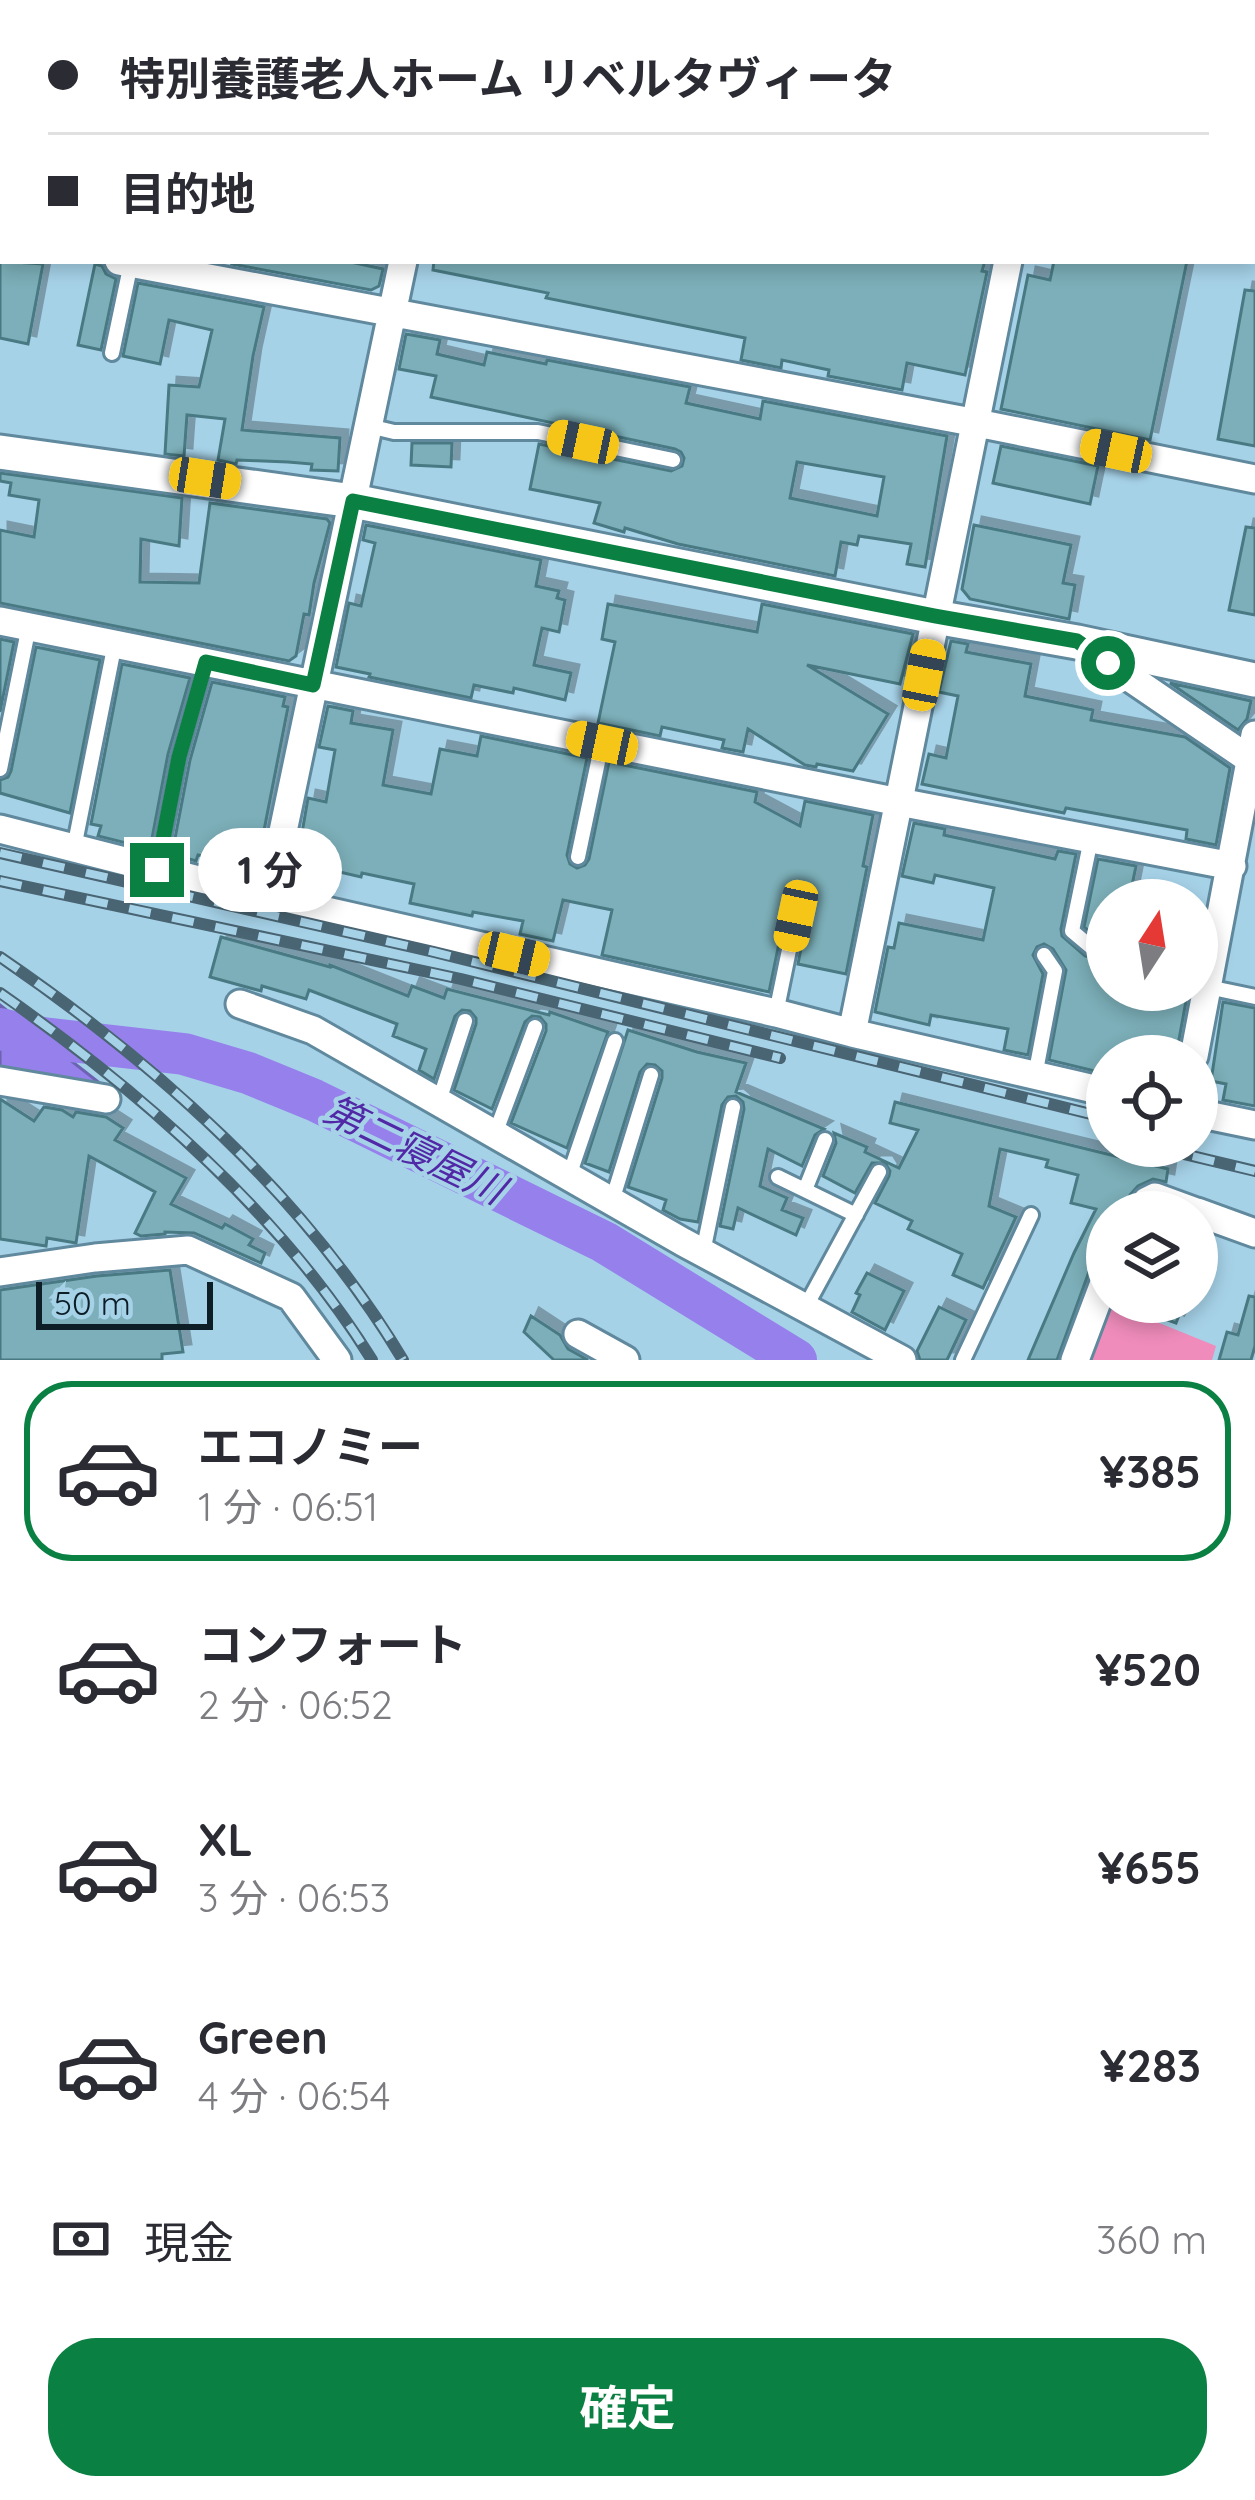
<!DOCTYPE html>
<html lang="ja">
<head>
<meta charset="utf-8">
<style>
  :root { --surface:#fff; --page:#f7f7f7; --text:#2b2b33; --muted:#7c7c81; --line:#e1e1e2; --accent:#0b8043 }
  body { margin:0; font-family:Quicksand,"Noto Sans JP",sans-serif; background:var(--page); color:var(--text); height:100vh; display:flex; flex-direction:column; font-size:45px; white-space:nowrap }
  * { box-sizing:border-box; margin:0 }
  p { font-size:39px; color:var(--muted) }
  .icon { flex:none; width:66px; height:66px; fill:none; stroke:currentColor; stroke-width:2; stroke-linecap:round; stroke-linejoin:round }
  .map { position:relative; height:1360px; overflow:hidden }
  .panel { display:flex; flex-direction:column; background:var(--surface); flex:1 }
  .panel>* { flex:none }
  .hud { position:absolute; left:0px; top:0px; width:1257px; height:264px; box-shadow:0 6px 18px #0003; display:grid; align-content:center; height:264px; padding:0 48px; background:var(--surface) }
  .needle { width:78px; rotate:12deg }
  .fabs { position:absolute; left:1086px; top:879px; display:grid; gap:24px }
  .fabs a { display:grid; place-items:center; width:132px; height:132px; border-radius:50%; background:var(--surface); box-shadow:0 6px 18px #0003; font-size:60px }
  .scale { position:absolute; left:36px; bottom:30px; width:177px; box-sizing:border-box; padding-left:12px; border:6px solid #0e1e27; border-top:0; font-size:33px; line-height:42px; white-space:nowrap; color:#0e1e27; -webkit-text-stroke:9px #a6d2e8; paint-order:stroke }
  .end { position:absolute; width:54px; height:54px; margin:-27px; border:15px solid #0b8043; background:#fff; box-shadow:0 0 0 6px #fff }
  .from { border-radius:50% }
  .bubble { position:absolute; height:84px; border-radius:42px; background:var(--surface); box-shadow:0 6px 18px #0003; font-size:39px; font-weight:700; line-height:84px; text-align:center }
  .car { position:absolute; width:36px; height:72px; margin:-36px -18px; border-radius:15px; box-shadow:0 0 9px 3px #0007; background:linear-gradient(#f5c518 24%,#345 0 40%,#f5c518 0 76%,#345 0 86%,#f5c518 0) }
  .hud b { display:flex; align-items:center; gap:42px; height:114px; font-size:45px }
  .hud b+b { border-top:3px solid var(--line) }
  .hud i { width:30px; height:30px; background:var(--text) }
  ul { padding:21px 0 0; list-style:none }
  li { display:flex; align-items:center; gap:36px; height:180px; margin:0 24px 18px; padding:0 24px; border:6px solid transparent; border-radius:48px }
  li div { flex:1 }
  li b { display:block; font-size:45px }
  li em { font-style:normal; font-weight:700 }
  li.selected { border-color:var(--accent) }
  li>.icon { width:108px; height:108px; stroke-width:1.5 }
  .pay { display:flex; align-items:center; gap:30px; height:132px; padding:0 48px; font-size:45px }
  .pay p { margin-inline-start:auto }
  .action { display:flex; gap:24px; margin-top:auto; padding:24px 48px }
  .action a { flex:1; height:138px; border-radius:48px; background:var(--accent); color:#fff; font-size:48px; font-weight:700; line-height:138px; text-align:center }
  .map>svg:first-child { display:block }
  .green { fill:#ef8cbb }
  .water { fill:#9580ec; stroke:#6c63b1; stroke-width:3 }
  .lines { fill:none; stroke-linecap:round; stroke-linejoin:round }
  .river { stroke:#9580ec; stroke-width:42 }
  .building { fill:#7cafb9; stroke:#487a83; stroke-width:3; fill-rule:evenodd; filter:url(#shadow) }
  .service-casing { stroke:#60899e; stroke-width:20 }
  .minor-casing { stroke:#60899e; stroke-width:33 }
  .tertiary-casing { stroke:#60899e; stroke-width:39 }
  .service { stroke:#fff; stroke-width:14 }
  .minor { stroke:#fff; stroke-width:27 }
  .tertiary { stroke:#fff; stroke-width:33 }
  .rail-casing { stroke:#496472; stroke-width:12 }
  .rail { stroke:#a6d2e8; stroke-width:8; stroke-dasharray:22; stroke-linecap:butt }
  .route { stroke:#0b8043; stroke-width:15 }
  .labels { text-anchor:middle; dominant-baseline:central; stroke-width:9; stroke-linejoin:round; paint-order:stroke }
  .water-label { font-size:39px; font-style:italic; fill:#5128a6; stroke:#a6d2e8 }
</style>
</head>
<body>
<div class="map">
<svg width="1255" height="1360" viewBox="0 0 1255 1360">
  <defs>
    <filter id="shadow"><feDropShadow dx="8" dy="-8" stdDeviation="0" flood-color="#0004"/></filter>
  </defs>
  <rect width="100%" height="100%" fill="#a6d2e8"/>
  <path class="green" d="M 1110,1303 L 1216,1346 L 1212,1360 L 1086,1360 Z"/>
  <path class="water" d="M 0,1005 L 111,1092 L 0,1073 Z"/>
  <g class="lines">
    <path class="river" d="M 0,1029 L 43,1038 L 184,1054 L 248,1073 L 314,1100 L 604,1242 L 796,1360"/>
  </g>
  <path class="building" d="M 0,261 L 43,264 L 28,344 L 0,338 Z
    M 233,261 L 346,261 L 383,269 L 379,286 L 371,290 L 232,264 Z
    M 434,261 L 985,261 L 982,271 L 987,272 L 965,375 L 907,363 L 902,390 L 828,376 L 829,370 L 782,360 L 781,368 L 741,360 L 745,338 L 546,298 L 548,293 L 433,270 Z
    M 1054,261 L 1187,261 L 1150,440 L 1001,409 L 1028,275 L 1050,280 Z
    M 95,264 L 102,266 L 106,274 L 116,279 L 101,350 L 78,345 Z
    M 138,283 L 264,307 L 253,356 L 242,430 L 340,438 L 338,471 L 311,470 L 312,464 L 288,462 L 237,460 L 236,464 L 218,460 L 225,419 L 187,415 L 184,456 L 165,454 L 169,385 L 199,387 L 212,330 L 169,320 L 160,364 L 123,356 Z
    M 1245,290 L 1255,291 L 1255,446 L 1218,439 Z
    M 406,334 L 440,340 L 437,354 L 484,365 L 487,352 L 546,364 L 547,360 L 690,387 L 686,403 L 760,419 L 763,401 L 947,436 L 925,567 L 907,564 L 911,544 L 859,536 L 857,545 L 841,542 L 835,576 L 678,544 L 625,528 L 624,532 L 594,523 L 600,503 L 530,489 L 539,444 L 671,471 L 682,466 L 684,458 L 681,452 L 675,449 L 431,397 L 436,376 L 399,369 ZM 797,462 L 884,477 L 877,516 L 790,498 Z
    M 412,443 L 452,443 L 451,467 L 411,465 Z
    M 1001,446 L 1098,466 L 1090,504 L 993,483 Z
    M 0,473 L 182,498 L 179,546 L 141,539 L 140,582 L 199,583 L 210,503 L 327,519 L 330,523 L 314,583 L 309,615 L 304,614 L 296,656 L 289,661 L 0,603 L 0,530 L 34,537 L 39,500 L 9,495 L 11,483 L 0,481 Z
    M 366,525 L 541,560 L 536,586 L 559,591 L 557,598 L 565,600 L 559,632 L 542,628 L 534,665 L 571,673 L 565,700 L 514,688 L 513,693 L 474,685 L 471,698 L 369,677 L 370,674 L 336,667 L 349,603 L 361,606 L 375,543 L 363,540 Z
    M 974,525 L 1071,545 L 1063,583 L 1075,585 L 1069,619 L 970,599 L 962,589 Z
    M 1246,527 L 1255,528 L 1255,615 L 1229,610 Z
    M 608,604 L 757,632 L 762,604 L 913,634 L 900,684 L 807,665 L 888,714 L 853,771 L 817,764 L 816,767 L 805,765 L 748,729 L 743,752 L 722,748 L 724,740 L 662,727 L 660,736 L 598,723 L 615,642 L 602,639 Z
    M 0,639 L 14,642 L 0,712 Z
    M 951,641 L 968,644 L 966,652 L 1031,664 L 1025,696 L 1093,710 L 1091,720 L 1185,737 L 1230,768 L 1216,845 L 1186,839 L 1187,830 L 1066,808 L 1064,813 L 922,784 L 929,754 L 946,758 L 958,696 L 939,692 Z
    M 36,647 L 100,660 L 70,813 L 0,793 L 0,780 L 8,777 L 11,771 Z
    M 122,664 L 190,678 L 168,754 L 150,849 L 98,836 L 101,826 L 91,824 Z
    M 212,682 L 285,697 L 283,706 L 288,707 L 259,856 L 252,855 L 251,865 L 198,855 L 196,861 L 172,854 L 190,760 Z
    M 1170,683 L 1251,701 L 1247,719 L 1238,730 Z
    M 328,706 L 353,711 L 351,723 L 393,730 L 383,785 L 431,794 L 440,749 L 477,756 L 481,736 L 587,758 L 567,855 L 570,864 L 577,868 L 585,865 L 589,859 L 609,762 L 757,792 L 755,802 L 800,826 L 805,801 L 873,815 L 863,866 L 867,867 L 846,974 L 798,964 L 807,917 L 804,908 L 797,905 L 788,908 L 785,914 L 769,992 L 602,955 L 612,910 L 563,900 L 553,941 L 520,934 L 523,921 L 473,912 L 472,916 L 410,903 L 414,884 L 362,873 L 361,877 L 297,862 L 308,798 L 326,802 L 335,750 L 319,747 Z
    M 914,823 L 945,829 L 944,835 L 1055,859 L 1058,851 L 1076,854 L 1061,929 L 1062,936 L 1085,956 L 1107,962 L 1107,990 L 1188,990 L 1176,1056 L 1107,1056 L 1107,1074 L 1049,1060 L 1066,970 L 1053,949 L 1044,944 L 1037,947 L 1033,955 L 1043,974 L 1028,1055 L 1004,1050 L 1008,1029 L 931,1015 L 929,1025 L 875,1012 L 888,947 L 894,948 L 899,923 L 983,940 L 994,888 L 935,875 L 933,883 L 902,876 Z
    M 1098,859 L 1136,866 L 1129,900 L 1107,900 L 1107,939 L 1096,937 L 1084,927 Z
    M 221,937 L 330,967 L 330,965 L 408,996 L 412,986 L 444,998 L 447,989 L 549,1015 L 550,1012 L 608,1032 L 567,1148 L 511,1123 L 546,1031 L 546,1024 L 540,1017 L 532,1016 L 525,1022 L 492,1109 L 454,1090 L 476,1024 L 476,1018 L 470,1011 L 462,1010 L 455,1016 L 434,1079 L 419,1070 L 426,1049 L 393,1036 L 397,1024 L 309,990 L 306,999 L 262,986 L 261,991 L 210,977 Z
    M 1223,1002 L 1255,1008 L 1255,1106 L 1223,1100 L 1226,1084 L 1211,1081 Z
    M 628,1030 L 697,1052 L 746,1063 L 736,1092 L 824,1129 L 815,1135 L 802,1166 L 768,1149 L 760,1186 L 787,1198 L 782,1210 L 803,1218 L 796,1235 L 738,1208 L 733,1229 L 720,1226 L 744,1109 L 743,1102 L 736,1096 L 728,1097 L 722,1105 L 698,1222 L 680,1219 L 663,1210 L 666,1200 L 628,1187 L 662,1078 L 662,1071 L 655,1065 L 647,1064 L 640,1072 L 609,1172 L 585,1163 Z
    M 0,1099 L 34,1121 L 44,1107 L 62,1110 L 73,1117 L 76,1112 L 106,1117 L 123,1128 L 115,1140 L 186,1178 L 171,1204 L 222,1228 L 225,1224 L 253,1239 L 249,1245 L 265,1253 L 261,1263 L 194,1233 L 165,1232 L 165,1234 L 141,1236 L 135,1233 L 155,1192 L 89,1156 L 76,1243 L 47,1238 L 46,1246 L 0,1239 Z
    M 895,1102 L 1168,1169 L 1166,1182 L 1153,1179 L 1138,1186 L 1130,1195 L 1125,1212 L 1107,1212 L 1107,1257 L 1097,1260 L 1090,1269 L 1057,1360 L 1028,1360 L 1074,1253 L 1096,1209 L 1071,1203 L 1078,1175 L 1046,1167 L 1048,1160 L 1000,1149 L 989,1206 L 1016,1217 L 983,1288 L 953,1275 L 962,1254 L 908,1229 L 912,1221 L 875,1203 L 889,1176 L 890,1171 L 885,1163 L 872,1163 L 855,1193 L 823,1176 L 836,1143 L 834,1133 L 867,1147 L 865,1152 L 899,1168 L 918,1130 L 890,1123 Z
    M 170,1270 L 183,1352 L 162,1354 L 162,1360 L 0,1360 L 0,1290 L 97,1276 Z
    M 867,1273 L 904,1291 L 885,1330 L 852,1312 L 860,1295 L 856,1293 Z
    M 1249,1296 L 1255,1297 L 1255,1346 L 1251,1360 L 1219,1360 L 1227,1332 L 1238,1335 Z
    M 1125,1302 L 1184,1302 L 1176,1323 L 1124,1304 Z
    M 939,1307 L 966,1320 L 947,1360 L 920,1360 L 917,1351 Z
    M 531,1316 L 560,1335 L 568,1349 L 588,1360 L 554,1360 L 524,1332 Z"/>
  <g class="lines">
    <defs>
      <path id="service" d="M 248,3 L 248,0
        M 598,3 L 598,0
        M 1158,3 L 1159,0
        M 1254,26 L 1255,26
        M 112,353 L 131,263
        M 369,426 L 394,432 L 538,432 L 673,460
        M 0,769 L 29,626
        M 1091,839 L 1072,931 L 1091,947 L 1107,951
        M 74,848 L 115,643
        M 578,857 L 602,743
        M 157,870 L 179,757 L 206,662
        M 1208,987 L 1255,997
        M 776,1013 L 796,916
        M 1035,1076 L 1055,971 L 1044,955
        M 439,1101 L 465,1021
        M 495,1134 L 535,1027
        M 569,1176 L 615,1041
        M 778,1177 L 856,1215
        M 805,1190 L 825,1140
        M 612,1201 L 651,1075
        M 703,1252 L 733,1107
        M 805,1308 L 879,1172
        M 963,1360 L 1031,1215"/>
      <path id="minor" d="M 801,0 L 815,3
        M 459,3 L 460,0
        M 1059,3 L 1060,0
        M 0,33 L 3,34
        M 1254,92 L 1255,92
        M 0,239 L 3,239
        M 119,261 L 977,423 L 1255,479
        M 0,621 L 899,802 L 1232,866
        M 1085,647 L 1255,763
        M 0,829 L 269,898 L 776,1013 L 852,1033 L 1107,1092
        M 269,898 L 403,261
        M 240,1004 L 313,1030 L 683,1242 L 902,1360
        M 852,1033 L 1008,261
        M 1194,1056 L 1255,735
        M 0,1081 L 106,1099
        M 1197,1113 L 1255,1125
        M 1143,1212 L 1147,1201 L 1155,1197 L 1196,1212
        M 1197,1212 L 1255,1233
        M 0,1272 L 95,1258 L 188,1250 L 291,1297 L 337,1360
        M 578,1334 L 625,1360
        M 1075,1360 L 1107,1275"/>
      <path id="tertiary" d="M 0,452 L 353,501 L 935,617 L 1077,642 L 1255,680"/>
    </defs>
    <use href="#service" class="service-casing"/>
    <use href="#minor" class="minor-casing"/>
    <use href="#tertiary" class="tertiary-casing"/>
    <use href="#service" class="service"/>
    <use href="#minor" class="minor"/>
    <use href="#tertiary" class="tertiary"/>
    <defs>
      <path id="rail" d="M 0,853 L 434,952 L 1107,1118
        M 0,881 L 461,979 L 780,1058
        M 0,957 C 158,1065 304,1195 403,1360
        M 0,993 C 140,1091 281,1213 372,1360
        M 1150,1146 L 1255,1171"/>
    </defs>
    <use href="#rail" class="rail-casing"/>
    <use href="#rail" class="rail"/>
  </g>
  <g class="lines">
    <path class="route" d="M 157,870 L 179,757 L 206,662 L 313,685 L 353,501 L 935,616 L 1077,641 L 1108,663"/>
  </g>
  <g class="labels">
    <g class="water-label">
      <text transform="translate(415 1149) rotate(26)">第二寝屋川</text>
    </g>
  </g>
</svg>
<div class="fabs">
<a><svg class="needle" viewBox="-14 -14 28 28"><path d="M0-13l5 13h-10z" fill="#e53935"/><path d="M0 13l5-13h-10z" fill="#7c7c81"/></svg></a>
<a><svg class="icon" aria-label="locate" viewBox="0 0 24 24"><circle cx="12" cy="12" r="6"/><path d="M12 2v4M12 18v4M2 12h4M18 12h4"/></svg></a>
<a><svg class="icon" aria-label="layers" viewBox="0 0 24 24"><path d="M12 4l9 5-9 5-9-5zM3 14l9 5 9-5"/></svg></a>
</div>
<div class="scale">50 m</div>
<i class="end from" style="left:1108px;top:663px"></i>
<i class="end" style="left:157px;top:870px"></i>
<div class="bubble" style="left:198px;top:828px;width:144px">1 分</div>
<i class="car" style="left:583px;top:442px;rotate:282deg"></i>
<i class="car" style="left:1116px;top:451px;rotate:282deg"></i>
<i class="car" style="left:205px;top:478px;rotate:99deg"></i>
<i class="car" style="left:924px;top:675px;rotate:11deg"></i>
<i class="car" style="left:602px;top:743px;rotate:282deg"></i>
<i class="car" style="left:796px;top:916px;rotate:192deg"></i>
<i class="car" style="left:514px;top:954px;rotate:103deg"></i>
<div class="hud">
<b><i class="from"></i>特別養護老人ホーム リベルタヴィータ</b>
<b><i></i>目的地</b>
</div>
</div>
<section class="panel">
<ul>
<li class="selected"><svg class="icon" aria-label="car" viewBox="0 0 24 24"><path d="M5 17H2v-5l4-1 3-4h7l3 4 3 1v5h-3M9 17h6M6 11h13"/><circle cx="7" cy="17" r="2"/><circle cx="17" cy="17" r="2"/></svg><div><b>エコノミー</b><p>1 分 · 06:51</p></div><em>¥385</em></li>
<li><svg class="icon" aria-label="car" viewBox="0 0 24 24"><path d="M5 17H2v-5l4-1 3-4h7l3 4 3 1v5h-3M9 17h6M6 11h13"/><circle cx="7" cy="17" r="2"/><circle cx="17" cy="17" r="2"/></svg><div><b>コンフォート</b><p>2 分 · 06:52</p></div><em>¥520</em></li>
<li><svg class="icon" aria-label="car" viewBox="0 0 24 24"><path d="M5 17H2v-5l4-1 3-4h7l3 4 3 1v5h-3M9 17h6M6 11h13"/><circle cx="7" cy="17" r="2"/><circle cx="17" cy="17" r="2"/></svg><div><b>XL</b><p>3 分 · 06:53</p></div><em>¥655</em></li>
<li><svg class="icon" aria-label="car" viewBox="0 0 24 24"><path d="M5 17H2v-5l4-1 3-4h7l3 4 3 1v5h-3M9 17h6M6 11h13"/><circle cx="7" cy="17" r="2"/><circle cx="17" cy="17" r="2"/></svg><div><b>Green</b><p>4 分 · 06:54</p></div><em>¥283</em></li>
</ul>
<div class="pay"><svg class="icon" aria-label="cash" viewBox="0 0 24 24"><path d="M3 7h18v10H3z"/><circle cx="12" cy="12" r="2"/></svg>現金<p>360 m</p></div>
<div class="action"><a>確定</a></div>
</section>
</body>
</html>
